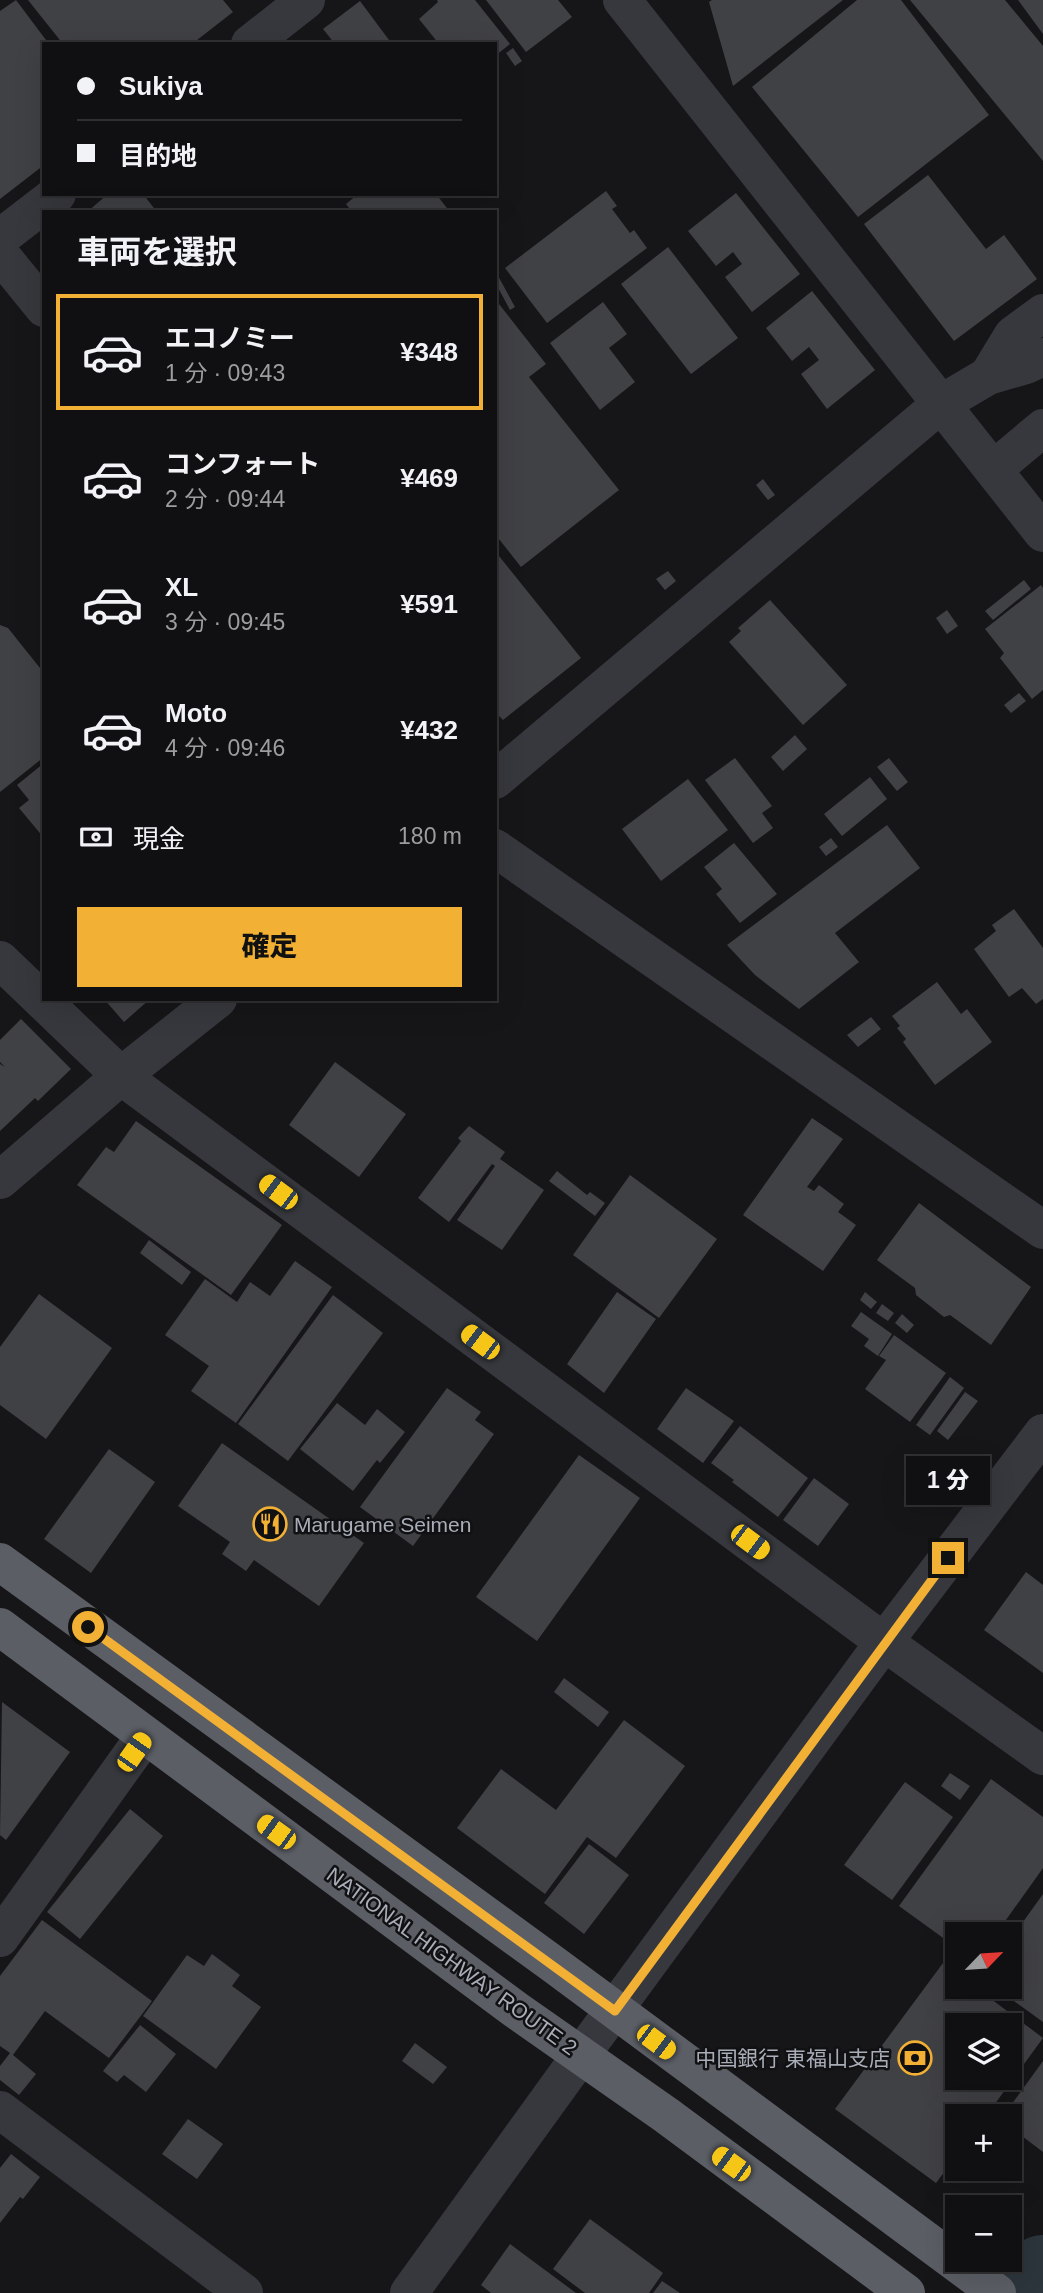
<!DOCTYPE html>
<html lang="ja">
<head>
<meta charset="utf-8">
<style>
  :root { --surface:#101012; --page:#1e1e20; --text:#f1f3f6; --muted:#9c9d9f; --line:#303032; --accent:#f2b134 }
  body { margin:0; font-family:Helvetica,"Noto Sans JP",sans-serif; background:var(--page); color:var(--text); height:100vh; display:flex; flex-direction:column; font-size:26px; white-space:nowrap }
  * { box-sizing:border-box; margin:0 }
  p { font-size:23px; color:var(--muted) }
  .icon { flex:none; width:38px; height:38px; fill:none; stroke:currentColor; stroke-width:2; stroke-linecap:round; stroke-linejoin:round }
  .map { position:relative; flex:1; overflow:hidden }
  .sheet { position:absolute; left:42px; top:210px; width:455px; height:791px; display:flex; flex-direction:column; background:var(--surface); border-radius:0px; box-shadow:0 7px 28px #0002,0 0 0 2px var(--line) }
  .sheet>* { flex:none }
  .top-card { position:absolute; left:42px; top:42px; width:455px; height:154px; border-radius:0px; box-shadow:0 7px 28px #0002,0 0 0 2px var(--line); display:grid; align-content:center; height:154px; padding:0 35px; background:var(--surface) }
  .needle { width:46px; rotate:65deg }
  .tools { position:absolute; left:945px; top:1922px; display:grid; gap:14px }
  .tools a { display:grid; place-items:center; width:77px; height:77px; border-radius:0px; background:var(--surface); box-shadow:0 7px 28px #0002,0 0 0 2px var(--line); font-size:35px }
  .end { position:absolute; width:32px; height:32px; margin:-16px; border:9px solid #f2b134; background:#111; box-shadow:0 0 0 4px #111 }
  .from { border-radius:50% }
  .bubble { position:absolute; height:49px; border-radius:0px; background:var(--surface); box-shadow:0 7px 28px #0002,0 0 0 2px var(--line); font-size:23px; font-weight:800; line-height:49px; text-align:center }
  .car { position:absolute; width:21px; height:42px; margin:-21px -10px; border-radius:9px; box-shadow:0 0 5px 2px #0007; background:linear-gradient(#f5c518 24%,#345 0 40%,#f5c518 0 76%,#345 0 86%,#f5c518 0) }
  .top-card b { display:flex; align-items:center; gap:24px; height:66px; font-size:26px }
  .top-card b+b { border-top:2px solid var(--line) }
  .top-card i { width:18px; height:18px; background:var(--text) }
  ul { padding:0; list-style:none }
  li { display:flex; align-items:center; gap:21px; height:116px; margin:0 14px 10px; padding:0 21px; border:4px solid transparent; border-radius:0px }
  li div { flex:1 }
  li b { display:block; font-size:26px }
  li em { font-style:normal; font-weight:800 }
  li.active { border-color:var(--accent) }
  li>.icon { width:63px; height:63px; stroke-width:1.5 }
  h2 { padding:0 35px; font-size:32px; line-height:84px }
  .pay { display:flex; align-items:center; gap:18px; height:77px; padding:0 35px; font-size:26px }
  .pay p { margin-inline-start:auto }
  .primary-button { display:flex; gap:14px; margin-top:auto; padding:14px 35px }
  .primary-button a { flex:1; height:80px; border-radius:0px; background:var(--accent); color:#111; font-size:28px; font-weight:800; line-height:80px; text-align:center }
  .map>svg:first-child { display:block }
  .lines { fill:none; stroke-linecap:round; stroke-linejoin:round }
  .river { stroke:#2c353c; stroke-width:80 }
  .building { fill:#404145; fill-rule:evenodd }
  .minor { stroke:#37383d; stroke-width:38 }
  .tertiary { stroke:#37383d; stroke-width:38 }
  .trunk { stroke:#5b5e65; stroke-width:38 }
  .route { stroke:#f2b134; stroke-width:9 }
  .labels { text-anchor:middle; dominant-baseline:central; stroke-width:5; stroke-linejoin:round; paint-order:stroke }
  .poi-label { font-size:21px; fill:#a8adb8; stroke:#111113; text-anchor:start }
  .street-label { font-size:21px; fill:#a8adb8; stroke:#111113 }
</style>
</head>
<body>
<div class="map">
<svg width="1043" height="2293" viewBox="0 0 1043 2293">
  <rect width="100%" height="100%" fill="#161618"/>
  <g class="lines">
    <path class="river" d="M 1041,2278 L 1043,2275"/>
  </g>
  <path class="building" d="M 16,0 L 49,44 L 44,44 L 44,165 L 0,199 L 0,11 Z
    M 28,0 L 223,0 L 233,12 L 192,44 L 63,44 Z
    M 437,0 L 475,0 L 510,44 L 495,56 L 495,44 L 439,44 L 419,19 L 438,2 Z
    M 486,0 L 558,0 L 572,17 L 526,52 Z
    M 712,0 L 843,0 L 733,86 L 709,2 Z
    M 857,0 L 901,0 L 989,115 L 858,217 L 752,87 Z
    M 910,0 L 1005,0 L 1043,46 L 1043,161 Z
    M 1018,0 L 1043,0 L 1043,34 Z
    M 360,1 L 392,44 L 335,44 L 323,29 Z
    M 513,48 L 522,61 L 515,66 L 506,53 Z
    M 928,175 L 986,249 L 1004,235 L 1037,279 L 954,341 L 864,224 Z
    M 606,191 L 617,206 L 612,209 L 630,233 L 634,230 L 647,248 L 547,323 L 505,268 Z
    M 736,193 L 800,274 L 752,312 L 725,277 L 742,264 L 733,252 L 716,266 L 688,231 Z
    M 108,194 L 143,194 L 157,212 L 87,212 Z
    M 358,194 L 415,194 L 418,198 L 422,194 L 436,194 L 450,212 L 352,212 L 346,204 Z
    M 668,247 L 738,338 L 691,374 L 621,284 Z
    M 497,274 L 515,307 L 510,310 L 495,282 Z
    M 812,291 L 875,370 L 827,409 L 801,374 L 819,360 L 809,347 L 792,361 L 766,328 Z
    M 495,299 L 546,364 L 529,377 L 619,490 L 521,567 L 495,534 Z
    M 603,302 L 627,334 L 609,348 L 635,382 L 600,410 L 550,343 Z
    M 763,479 L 775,495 L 768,500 L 756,485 Z
    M 495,551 L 581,658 L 503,720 L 495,712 Z
    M 668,571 L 676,581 L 665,590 L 656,579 Z
    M 1024,580 L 1031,589 L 993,620 L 985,611 Z
    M 1041,585 L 1043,588 L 1043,690 L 1032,699 L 1000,658 L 1004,653 L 985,629 Z
    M 770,600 L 847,685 L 803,725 L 729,642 L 741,631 L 738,628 Z
    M 947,610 L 958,626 L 947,634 L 936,618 Z
    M 0,625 L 8,628 L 44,673 L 44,757 L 0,792 Z
    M 1019,693 L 1026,701 L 1011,713 L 1004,705 Z
    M 795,735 L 807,749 L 783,771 L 771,757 Z
    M 735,758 L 772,806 L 762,813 L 773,828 L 753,843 L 705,780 Z
    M 889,758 L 908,782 L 897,791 L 877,767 Z
    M 44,763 L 44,838 L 19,808 L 29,800 L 17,785 Z
    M 870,777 L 887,799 L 842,836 L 824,814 Z
    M 688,779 L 728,830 L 661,881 L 622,829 Z
    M 887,825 L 920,868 L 835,933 L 859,962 L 799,1009 L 755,975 L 727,945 Z
    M 831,838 L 838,847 L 826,856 L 819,847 Z
    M 734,843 L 777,894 L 740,923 L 716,894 L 722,889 L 704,867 Z
    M 1014,909 L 1043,948 L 1043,999 L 1036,1004 L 1022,988 L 1009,997 L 974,949 L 996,931 L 992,925 Z
    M 937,982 L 961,1014 L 967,1009 L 992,1042 L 935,1085 L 903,1042 L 906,1039 L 897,1028 L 900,1026 L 892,1016 Z
    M 104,999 L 150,999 L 124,1022 Z
    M 871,1017 L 881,1029 L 858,1047 L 847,1035 Z
    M 21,1019 L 71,1069 L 38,1101 L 35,1098 L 0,1131 L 0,1064 L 5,1067 L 0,1062 L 0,1040 Z
    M 335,1062 L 406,1114 L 359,1177 L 289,1125 Z
    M 812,1118 L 843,1139 L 807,1187 L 814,1191 L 819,1185 L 844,1204 L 838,1212 L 856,1225 L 823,1271 L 743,1215 Z
    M 136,1121 L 282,1225 L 231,1295 L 77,1185 L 106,1147 L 114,1152 Z
    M 469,1126 L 505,1152 L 500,1159 L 544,1190 L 502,1250 L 457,1220 L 495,1166 L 492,1164 L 449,1222 L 418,1198 L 461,1141 L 458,1138 Z
    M 557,1171 L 587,1195 L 590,1192 L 605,1203 L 595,1216 L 549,1181 Z
    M 630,1175 L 717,1239 L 659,1318 L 573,1255 Z
    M 919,1203 L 1031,1287 L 991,1345 L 950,1315 L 944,1317 L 916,1295 L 915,1288 L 877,1260 Z
    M 149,1240 L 191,1272 L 182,1285 L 140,1253 Z
    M 295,1261 L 332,1287 L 236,1423 L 191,1391 L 209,1366 L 165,1335 L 205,1279 L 237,1302 L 250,1282 L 270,1296 Z
    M 617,1292 L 656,1319 L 604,1393 L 567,1364 Z
    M 865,1292 L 877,1302 L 871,1309 L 860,1300 Z
    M 39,1294 L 112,1348 L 46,1439 L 0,1405 L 0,1347 Z
    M 333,1295 L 383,1333 L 288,1461 L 238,1424 Z
    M 882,1304 L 894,1313 L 888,1321 L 876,1313 Z
    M 861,1312 L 892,1334 L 878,1356 L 864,1346 L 869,1339 L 851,1326 Z
    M 902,1314 L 914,1325 L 907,1333 L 895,1323 Z
    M 894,1335 L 946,1373 L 910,1422 L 865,1389 L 886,1360 L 879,1356 Z
    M 950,1377 L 964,1388 L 930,1435 L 916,1425 Z
    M 447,1388 L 481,1412 L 475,1420 L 494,1434 L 413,1546 L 360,1507 Z
    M 686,1388 L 734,1421 L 703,1463 L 657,1429 Z
    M 965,1392 L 978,1401 L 948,1440 L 937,1431 Z
    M 337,1403 L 365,1425 L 377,1409 L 405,1432 L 380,1463 L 377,1460 L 353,1491 L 300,1449 Z
    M 740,1426 L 808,1478 L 778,1517 L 732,1482 L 734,1480 L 711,1463 Z
    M 222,1443 L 364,1543 L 319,1606 L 254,1560 L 246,1571 L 222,1554 L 230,1542 L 178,1506 Z
    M 109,1449 L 155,1482 L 91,1573 L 44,1539 Z
    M 579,1455 L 640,1498 L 537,1641 L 476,1597 Z
    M 814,1478 L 849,1504 L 818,1546 L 783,1520 Z
    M 1026,1572 L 1043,1585 L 1043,1673 L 984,1630 Z
    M 564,1678 L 609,1712 L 598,1727 L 554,1692 Z
    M 2,1702 L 70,1752 L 6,1840 L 0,1835 Z
    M 624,1720 L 685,1766 L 616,1858 L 587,1837 L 545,1894 L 457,1828 L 501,1769 L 556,1810 Z
    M 950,1773 L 970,1786 L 960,1800 L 941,1786 Z
    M 991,1779 L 1043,1817 L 1043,1868 L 996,1934 L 957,1934 L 957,1948 L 899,1906 Z
    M 905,1782 L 953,1817 L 892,1900 L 844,1865 Z
    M 130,1809 L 163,1836 L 80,1939 L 47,1912 Z
    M 589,1844 L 629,1875 L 584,1934 L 544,1903 Z
    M 1043,1894 L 1043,2022 L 993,1986 L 1010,1986 L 1010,1940 Z
    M 42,1920 L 152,2001 L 109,2058 L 45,2011 L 13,2055 L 36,2074 L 19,2095 L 0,2080 L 0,2066 L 10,2053 L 0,2046 L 0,1976 Z
    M 212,1954 L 240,1975 L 232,1986 L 261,2007 L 216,2069 L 143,2016 L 187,1955 L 204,1966 Z
    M 943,1963 L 957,1973 L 957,1986 L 974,1986 L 1043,2038 L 986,2116 L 957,2116 L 957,2155 L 936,2183 L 835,2109 ZM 957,2025 L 1010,2025 L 1010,2077 L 957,2077 Z
    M 140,2025 L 176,2054 L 146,2092 L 124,2075 L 117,2082 L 103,2071 Z
    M 415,2043 L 447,2067 L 433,2084 L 402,2061 Z
    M 1043,2061 L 1043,2152 L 1010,2127 L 1010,2116 L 1003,2116 Z
    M 188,2119 L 223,2144 L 197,2179 L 162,2154 Z
    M 11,2154 L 40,2177 L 23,2199 L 20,2197 L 0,2223 L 0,2168 Z
    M 590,2219 L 663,2273 L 649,2293 L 585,2293 L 553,2269 Z
    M 510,2244 L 576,2293 L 491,2293 L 481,2285 Z
    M 662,2281 L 680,2293 L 653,2293 Z"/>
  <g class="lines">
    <path class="minor" d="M 250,44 L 306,0
      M 0,238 L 57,194
      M 988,376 L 1013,335 L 1043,313
      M 994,469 L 1043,428
      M 0,960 L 121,1076 L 884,1642 L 1043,1756
      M 0,1938 L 145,1736
      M 0,2110 L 244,2293
      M 409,2293 L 581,2055"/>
    <path class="tertiary" d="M 622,0 L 1043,533
      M 0,254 L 44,308
      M 495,780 L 942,403 L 988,376 L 1026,365 L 1043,357
      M 495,848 L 1043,1230
      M 0,1180 L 121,1076 L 218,999
      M 581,2055 L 884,1642 L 1043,1433"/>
    <path class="trunk" d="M 0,1562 L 553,1964 L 997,2293
      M 0,1627 L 516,2010 L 666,2115 L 906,2293"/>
  </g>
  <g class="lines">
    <path class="route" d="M 88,1627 L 615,2011 L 948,1558"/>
  </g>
  <defs>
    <symbol id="restaurant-ring" viewBox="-11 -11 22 22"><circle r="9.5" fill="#111113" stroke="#f2b134" stroke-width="1.5"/><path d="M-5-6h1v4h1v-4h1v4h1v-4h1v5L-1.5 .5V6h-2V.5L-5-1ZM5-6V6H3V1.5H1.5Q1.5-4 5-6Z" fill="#f2b134"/></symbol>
    <symbol id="bank-ring" viewBox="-11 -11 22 22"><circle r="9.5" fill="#111113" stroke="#f2b134" stroke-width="1.5"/><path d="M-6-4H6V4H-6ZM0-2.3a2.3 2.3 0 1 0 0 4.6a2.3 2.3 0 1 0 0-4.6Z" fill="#f2b134"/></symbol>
  </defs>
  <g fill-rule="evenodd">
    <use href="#restaurant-ring" x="251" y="1505" width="38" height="38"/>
    <use href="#bank-ring" x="896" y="2039" width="38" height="38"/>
  </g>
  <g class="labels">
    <g class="poi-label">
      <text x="294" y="1524">Marugame Seimen</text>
      <text x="890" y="2058" text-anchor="end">中国銀行 東福山支店</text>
    </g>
    <g class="street-label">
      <text transform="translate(452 1961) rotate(36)">NATIONAL HIGHWAY ROUTE 2</text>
    </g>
  </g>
</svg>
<div class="tools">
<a><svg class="needle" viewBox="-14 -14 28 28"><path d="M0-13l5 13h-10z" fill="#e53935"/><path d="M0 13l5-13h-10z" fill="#9c9d9f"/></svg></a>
<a><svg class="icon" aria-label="layers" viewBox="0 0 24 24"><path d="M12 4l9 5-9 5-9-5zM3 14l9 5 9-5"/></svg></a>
<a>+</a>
<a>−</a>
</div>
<i class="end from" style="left:88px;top:1627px"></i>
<i class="end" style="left:948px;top:1558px"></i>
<div class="bubble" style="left:906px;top:1456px;width:84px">1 分</div>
<i class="car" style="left:278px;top:1192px;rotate:307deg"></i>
<i class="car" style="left:480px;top:1342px;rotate:307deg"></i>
<i class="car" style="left:750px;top:1542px;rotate:127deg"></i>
<i class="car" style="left:134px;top:1752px;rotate:35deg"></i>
<i class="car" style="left:276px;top:1832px;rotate:306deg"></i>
<i class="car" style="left:656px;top:2042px;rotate:127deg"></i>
<i class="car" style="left:731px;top:2164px;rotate:306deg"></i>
<div class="top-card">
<b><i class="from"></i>Sukiya</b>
<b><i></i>目的地</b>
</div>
<section class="sheet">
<h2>車両を選択</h2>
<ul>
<li class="active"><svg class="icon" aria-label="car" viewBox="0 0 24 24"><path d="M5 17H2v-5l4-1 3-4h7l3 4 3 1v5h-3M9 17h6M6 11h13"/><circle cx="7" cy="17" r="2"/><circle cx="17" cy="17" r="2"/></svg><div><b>エコノミー</b><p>1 分 · 09:43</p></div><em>¥348</em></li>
<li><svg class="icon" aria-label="car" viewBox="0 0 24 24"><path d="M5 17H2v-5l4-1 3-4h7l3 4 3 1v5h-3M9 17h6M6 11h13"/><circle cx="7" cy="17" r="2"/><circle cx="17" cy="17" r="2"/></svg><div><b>コンフォート</b><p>2 分 · 09:44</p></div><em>¥469</em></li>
<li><svg class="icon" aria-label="car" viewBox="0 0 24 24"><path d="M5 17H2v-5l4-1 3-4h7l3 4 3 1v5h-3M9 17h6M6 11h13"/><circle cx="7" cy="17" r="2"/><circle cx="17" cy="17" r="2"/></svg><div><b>XL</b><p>3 分 · 09:45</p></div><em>¥591</em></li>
<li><svg class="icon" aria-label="car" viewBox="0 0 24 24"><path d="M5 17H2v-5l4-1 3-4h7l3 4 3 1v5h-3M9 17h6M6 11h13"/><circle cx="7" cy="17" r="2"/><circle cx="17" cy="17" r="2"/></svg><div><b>Moto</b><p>4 分 · 09:46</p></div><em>¥432</em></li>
</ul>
<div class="pay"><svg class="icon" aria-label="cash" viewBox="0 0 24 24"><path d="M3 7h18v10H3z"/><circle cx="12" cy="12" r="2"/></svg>現金<p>180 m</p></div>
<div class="primary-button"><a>確定</a></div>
</section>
</div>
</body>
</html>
